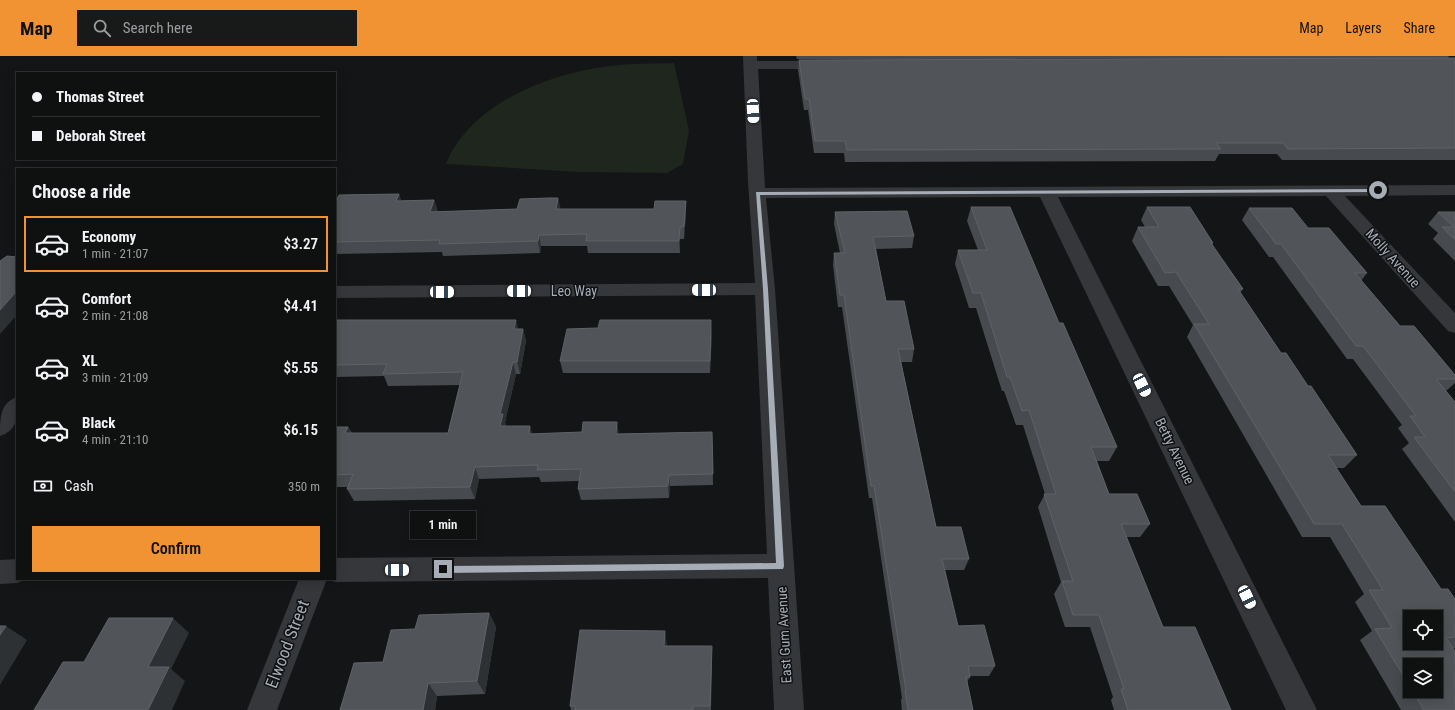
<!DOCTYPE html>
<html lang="en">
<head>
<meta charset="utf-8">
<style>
  :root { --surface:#0f1010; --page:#181919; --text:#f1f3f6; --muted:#9b9d9f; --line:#2f3030; --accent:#f19332 }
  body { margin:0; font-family:"Roboto Condensed",sans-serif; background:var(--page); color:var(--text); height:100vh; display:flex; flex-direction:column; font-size:15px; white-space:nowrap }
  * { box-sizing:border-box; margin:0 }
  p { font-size:13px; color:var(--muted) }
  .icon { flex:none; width:22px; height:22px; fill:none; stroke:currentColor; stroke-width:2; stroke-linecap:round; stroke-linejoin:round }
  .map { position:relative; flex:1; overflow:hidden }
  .sheet { position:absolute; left:16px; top:112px; width:320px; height:412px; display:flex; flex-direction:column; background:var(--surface); border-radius:0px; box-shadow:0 2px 10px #0003,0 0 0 1px var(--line) }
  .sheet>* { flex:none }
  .hud { position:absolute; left:16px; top:16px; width:320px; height:88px; border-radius:0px; box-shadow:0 2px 10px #0003,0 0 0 1px var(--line); display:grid; align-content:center; height:88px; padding:0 16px; background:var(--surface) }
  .tools { position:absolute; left:1403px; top:554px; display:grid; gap:8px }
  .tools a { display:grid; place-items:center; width:40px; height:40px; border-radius:0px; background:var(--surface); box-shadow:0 2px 10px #0003,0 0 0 1px var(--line); font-size:20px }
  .end { position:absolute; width:18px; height:18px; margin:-9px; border:5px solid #a6adb6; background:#111; box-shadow:0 0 0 2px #111 }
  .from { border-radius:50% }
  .bubble { position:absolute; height:28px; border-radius:0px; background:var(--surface); box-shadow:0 2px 10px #0003,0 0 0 1px var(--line); font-size:13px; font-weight:600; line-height:28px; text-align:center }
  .car { position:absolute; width:12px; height:24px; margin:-12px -6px; border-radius:5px; box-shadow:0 0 3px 1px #0007; background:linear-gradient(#fff 24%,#345 0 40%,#fff 0 76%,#345 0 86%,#fff 0) }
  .hud b { display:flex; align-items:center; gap:14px; height:38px; font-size:15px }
  .hud b+b { border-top:1px solid var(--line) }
  .hud i { width:10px; height:10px; background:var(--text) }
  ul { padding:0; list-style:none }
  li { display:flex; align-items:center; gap:12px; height:56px; margin:0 8px 6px; padding:0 8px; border:2px solid transparent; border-radius:0px }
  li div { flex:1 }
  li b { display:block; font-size:15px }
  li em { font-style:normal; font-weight:600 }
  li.active { border-color:var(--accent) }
  li>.icon { width:36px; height:36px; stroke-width:1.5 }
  h2 { padding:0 16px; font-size:18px; line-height:48px }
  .pay { display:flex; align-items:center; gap:10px; height:44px; padding:0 16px; font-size:15px }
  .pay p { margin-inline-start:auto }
  .primary-button { display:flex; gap:8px; margin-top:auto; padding:8px 16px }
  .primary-button a { flex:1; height:46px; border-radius:0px; background:var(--accent); color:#111; font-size:16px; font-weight:600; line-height:46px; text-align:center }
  header { display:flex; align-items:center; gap:24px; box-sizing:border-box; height:56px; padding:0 20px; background:var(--accent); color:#111 }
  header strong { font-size:19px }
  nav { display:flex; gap:22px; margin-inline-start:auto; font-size:14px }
  .search { width:280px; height:36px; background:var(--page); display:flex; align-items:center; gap:10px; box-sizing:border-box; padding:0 14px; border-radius:0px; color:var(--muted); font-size:15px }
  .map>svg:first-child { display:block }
  .green { fill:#1e261e }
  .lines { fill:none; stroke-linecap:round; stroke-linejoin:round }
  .minor { fill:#35373b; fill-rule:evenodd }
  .wall { fill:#474a4e; fill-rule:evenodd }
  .shaded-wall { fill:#2e3133 }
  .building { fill:#515559; stroke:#5f6368; fill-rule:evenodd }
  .route { fill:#a6adb6 }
  .labels { text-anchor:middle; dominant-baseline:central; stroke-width:3; stroke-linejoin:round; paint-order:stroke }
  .street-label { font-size:14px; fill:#a6adb6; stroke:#0f1011 }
  .near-street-label { font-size:17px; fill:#a6adb6; stroke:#0f1011 }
</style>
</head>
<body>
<header>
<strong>Map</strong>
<div class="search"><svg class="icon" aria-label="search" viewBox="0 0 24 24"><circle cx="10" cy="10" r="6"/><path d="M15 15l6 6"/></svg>Search here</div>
<nav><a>Map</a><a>Layers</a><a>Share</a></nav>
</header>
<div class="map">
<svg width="1455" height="654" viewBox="0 0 1455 654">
  <rect width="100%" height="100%" fill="#141516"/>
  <path class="green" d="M 674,7 L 689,75 L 683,108 L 667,117 L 579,116 L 446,108 C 470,48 549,17 610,10 C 631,7 652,8 674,7 Z"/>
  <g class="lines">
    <path class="minor" d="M 743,0 L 757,0 L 757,5 L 828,5 L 833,6 L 835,9 L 833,12 L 828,13 L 758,13 L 765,132 L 1455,129 L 1455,139 L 1345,140 L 1455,257 L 1455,277 L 1448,275 L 1326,140 L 1058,141 L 1317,654 L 1286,654 L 1040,141 L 766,142 L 775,233 L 804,654 L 774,654 L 768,522 L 335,526 L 327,523 L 335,523 L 335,502 L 767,498 L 755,239 L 335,242 L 335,230 L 755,227 L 748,126 Z
      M 17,341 C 17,358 20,373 0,380 C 0,362 0,347 17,341 Z
      M 17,503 L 17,523 L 26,523 L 17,527 L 0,528 L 0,504 Z
      M 299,523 L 327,523 L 277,654 L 247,654 Z"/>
  </g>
  <path class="wall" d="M 796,0 L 1449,0 L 1448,2 L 797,3 Z
    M 1455,2 L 1455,104 L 1282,104 L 1277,98 L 1219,98 L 1215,105 L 845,106 L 844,97 L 814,97 L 808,54 L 804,54 L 798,14 L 799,4 Z
    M 399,138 L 401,145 L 434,144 L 438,156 L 517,153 L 558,142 L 560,153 L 654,153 L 686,145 L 686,157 L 684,183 L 680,183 L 680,197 L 588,197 L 587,190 L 541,190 L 540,197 L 443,200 L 442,196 L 335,198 L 335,145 Z
    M 971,151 L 1059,267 L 1117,391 L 1109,405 L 1097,405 L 1109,438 L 1150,468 L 1140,481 L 1127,481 L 1163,571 L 1231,654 L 1114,654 L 1111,644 L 1113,641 L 1090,571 L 1065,571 L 1054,538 L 1061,526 L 1038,451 L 1045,438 L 1023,369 L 1016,369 L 1004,335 L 1002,335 L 976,252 L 969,252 L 955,208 L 958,194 L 978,194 L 967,165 Z
    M 1147,151 L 1213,187 L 1212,189 L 1243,233 L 1240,237 L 1281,297 L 1308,330 L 1357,399 L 1344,412 L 1336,412 L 1361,450 L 1441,533 L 1455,543 L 1455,592 L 1454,592 L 1455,654 L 1401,654 L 1360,584 L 1372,575 L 1355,546 L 1364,538 L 1330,481 L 1302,481 L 1187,281 L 1193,269 L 1169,230 L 1158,230 L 1132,185 L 1138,171 L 1145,171 L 1141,164 ZM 1410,609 L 1436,635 L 1410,635 Z
    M 1249,152 L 1308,172 L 1367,217 L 1361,225 L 1400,270 L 1455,319 L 1455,327 L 1446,335 L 1455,346 L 1455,466 L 1402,393 L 1409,387 L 1398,372 L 1402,369 L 1353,303 L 1347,303 L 1273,201 L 1269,201 L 1242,164 Z
    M 835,156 L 914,180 L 912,192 L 876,193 L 886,245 L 914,293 L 912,306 L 901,306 L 936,471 L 969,503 L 964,514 L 945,514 L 958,570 L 995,610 L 989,620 L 970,620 L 970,621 L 967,626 L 973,654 L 902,654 L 901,644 L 902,642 L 872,442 L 869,442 L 842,251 L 838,251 L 833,209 L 834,197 L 840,197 L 834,168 Z
    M 1438,156 L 1455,156 L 1455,205 L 1433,183 L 1438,177 L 1428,168 Z
    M 335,264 L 523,273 L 526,285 L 520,318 L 516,318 L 505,366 L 506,370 L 533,378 L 619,378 L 712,376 L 713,429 L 670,430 L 669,442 L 581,444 L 578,433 L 579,425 L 541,426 L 539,421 L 479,423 L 475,443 L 354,445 L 347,433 L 348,431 L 335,431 L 335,371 L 348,371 L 352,377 L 448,377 L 460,329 L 388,330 L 384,320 L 335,321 Z
    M 712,276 L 710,317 L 563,317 L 560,305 Z
    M 489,557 L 496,571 L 485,638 L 437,640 L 435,654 L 340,654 L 415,573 Z
    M 667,590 L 712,604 L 711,654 L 571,654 L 570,650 Z"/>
  <path class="shaded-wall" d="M 399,138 L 403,150 L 396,145 Z
    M 558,142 L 561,154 L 556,153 Z
    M 434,144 L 438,156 L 430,156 Z
    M 686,145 L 686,157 L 684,183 L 684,171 Z
    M 680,171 L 680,197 L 679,185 Z
    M 539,179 L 541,190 L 540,197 L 538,185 Z
    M 16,236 L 17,237 L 17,259 L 0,278 L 0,254 Z
    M 516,264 L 519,276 L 514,273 Z
    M 711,264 L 712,276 L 710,317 L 710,305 Z
    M 523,273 L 526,285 L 520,318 L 517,306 Z
    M 513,306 L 516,318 L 505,366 L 506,370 L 500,370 L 500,358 Z
    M 617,366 L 619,378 L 618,390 L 616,378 Z
    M 530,370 L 534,382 L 529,378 Z
    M 348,371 L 354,382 L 345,377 Z
    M 475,411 L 479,423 L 475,443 L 470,431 Z
    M 669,419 L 670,430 L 669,442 L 668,430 Z
    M 489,557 L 496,571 L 485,638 L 477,625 Z
    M 173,562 L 189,577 L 171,613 L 185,625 L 172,654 L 148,654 L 148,611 Z
    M 6,570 L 27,584 L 0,629 L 0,579 Z
    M 665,575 L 667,589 L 666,604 L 664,590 Z
    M 428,627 L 437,640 L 435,654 L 423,654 Z"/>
  <path class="building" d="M 1455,2 L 1455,92 L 1288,93 L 1283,87 L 1216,87 L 1221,93 L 847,94 L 845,85 L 815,85 L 809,43 L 805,43 L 799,4 Z
    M 399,138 L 396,145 L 434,144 L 430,156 L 517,153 L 520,143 L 548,142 L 558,142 L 556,153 L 654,153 L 655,145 L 686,145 L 684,171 L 680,171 L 679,185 L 586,185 L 587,178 L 539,179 L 538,185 L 439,188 L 440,184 L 335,186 L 335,145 L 336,145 L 339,139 Z
    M 971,151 L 1010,151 L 1059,267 L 1063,267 L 1117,391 L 1091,391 L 1109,438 L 1137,438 L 1150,468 L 1121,468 L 1163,571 L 1195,571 L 1231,654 L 1128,654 L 1121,633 L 1124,633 L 1099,559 L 1073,559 L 1062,525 L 1073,525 L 1044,438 L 1056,438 L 1029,354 L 1022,355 L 1010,321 L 1007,321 L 981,237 L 973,237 L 958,194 L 987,194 Z
    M 1147,151 L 1190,151 L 1213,187 L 1211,187 L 1243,233 L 1238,233 L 1281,297 L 1286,297 L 1308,330 L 1311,330 L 1357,399 L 1328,399 L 1361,450 L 1385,450 L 1441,533 L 1448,533 L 1455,543 L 1455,581 L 1446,582 L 1455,595 L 1455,654 L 1424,654 L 1412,635 L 1436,635 L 1436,609 L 1410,609 L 1410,631 L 1375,573 L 1392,572 L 1369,534 L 1383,534 L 1342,468 L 1314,468 L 1194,268 L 1209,268 L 1176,216 L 1165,217 L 1138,171 L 1159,171 ZM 1410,561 L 1436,561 L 1436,587 L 1410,587 Z
    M 1249,152 L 1292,152 L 1308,172 L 1329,172 L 1367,217 L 1355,217 L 1400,270 L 1414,270 L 1455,319 L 1455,323 L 1436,323 L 1455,346 L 1455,436 L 1414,381 L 1425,381 L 1410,360 L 1416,360 L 1363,290 L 1356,290 L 1281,188 L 1276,188 Z
    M 907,155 L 914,180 L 873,181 L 886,245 L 904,245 L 914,293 L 898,293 L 936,471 L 961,471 L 969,503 L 942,503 L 958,570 L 984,569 L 995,610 L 968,610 L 970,621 L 966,621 L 973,654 L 908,654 L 905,635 L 906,635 L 874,430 L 871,430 L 844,239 L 840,239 L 834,197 L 845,197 L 835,156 Z
    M 1438,156 L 1455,156 L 1455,184 L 1442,171 L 1454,171 Z
    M 7,200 L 17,201 L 17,236 L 16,236 L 0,254 L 0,205 Z
    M 335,264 L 516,264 L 514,273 L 523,273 L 517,306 L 513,306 L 500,358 L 503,358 L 500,370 L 530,370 L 529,378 L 582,376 L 583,366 L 617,366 L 616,378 L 712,376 L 713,418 L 669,419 L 668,430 L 578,433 L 581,413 L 537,414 L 538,409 L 475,411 L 470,431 L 347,433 L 353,418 L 335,419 L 335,371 L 348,371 L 345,377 L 448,377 L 463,316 L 383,318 L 387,308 L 335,309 Z
    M 600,264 L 711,264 L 710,305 L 560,305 L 567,273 L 598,272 Z
    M 489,557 L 477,625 L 428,627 L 423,654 L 340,654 L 354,607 L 383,606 L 391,574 L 415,573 L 419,559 Z
    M 109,562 L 173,562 L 148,611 L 169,611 L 148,654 L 34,654 L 63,606 L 84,606 Z
    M 0,570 L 6,570 L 0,579 Z
    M 580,574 L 665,575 L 664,590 L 712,590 L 710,650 L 693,650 L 693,654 L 575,654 L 575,650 L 570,650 Z"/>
  <path class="route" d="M 1378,133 L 1380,134 L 1380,136 L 760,139 L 768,233 L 784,510 L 783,513 L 443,517 L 439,513 L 443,510 L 776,507 L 763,233 L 756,136 Z"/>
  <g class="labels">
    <g class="street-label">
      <text transform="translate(1393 202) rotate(48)">Molly Avenue</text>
      <text x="574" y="235">Leo Way</text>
      <text transform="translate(1175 395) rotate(64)">Betty Avenue</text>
      <text transform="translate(784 579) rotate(-93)">East Gum Avenue</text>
    </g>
    <g class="near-street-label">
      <text transform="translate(287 588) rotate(-69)">Elwood Street</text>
    </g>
  </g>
</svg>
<div class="tools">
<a><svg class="icon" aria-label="locate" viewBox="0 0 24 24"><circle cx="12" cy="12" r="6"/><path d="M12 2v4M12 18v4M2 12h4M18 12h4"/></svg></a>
<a><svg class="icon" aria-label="layers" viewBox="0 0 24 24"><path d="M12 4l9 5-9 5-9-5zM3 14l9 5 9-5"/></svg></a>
</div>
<i class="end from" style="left:1378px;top:134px"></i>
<i class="end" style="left:443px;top:513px"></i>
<div class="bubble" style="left:410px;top:455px;width:66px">1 min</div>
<i class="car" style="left:753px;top:55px;rotate:177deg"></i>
<i class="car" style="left:704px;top:234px;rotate:270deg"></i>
<i class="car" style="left:519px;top:235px;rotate:270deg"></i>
<i class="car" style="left:442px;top:236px;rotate:90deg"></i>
<i class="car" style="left:1142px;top:329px;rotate:154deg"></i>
<i class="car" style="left:397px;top:514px;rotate:90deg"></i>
<i class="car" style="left:1247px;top:541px;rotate:154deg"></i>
<div class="hud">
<b><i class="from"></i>Thomas Street</b>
<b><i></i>Deborah Street</b>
</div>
<section class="sheet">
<h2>Choose a ride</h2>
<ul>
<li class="active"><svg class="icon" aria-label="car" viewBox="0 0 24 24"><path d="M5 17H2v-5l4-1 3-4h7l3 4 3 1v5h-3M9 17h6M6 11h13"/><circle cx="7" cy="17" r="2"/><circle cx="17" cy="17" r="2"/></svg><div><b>Economy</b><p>1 min · 21:07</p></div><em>$3.27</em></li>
<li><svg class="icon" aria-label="car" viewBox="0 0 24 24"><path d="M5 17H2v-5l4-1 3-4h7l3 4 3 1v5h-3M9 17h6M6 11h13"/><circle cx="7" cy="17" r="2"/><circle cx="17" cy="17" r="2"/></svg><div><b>Comfort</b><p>2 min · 21:08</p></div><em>$4.41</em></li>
<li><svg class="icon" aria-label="car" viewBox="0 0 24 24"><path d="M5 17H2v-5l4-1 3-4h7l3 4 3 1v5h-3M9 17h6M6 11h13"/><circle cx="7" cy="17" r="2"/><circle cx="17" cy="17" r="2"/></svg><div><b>XL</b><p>3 min · 21:09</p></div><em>$5.55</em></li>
<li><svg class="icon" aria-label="car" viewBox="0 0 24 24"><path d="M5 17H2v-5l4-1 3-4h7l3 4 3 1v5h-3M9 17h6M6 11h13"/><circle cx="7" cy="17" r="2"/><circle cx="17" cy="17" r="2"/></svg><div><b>Black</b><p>4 min · 21:10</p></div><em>$6.15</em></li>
</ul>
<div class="pay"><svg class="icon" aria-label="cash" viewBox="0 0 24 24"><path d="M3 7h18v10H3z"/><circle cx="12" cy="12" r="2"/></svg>Cash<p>350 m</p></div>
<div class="primary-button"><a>Confirm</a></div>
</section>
</div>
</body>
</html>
